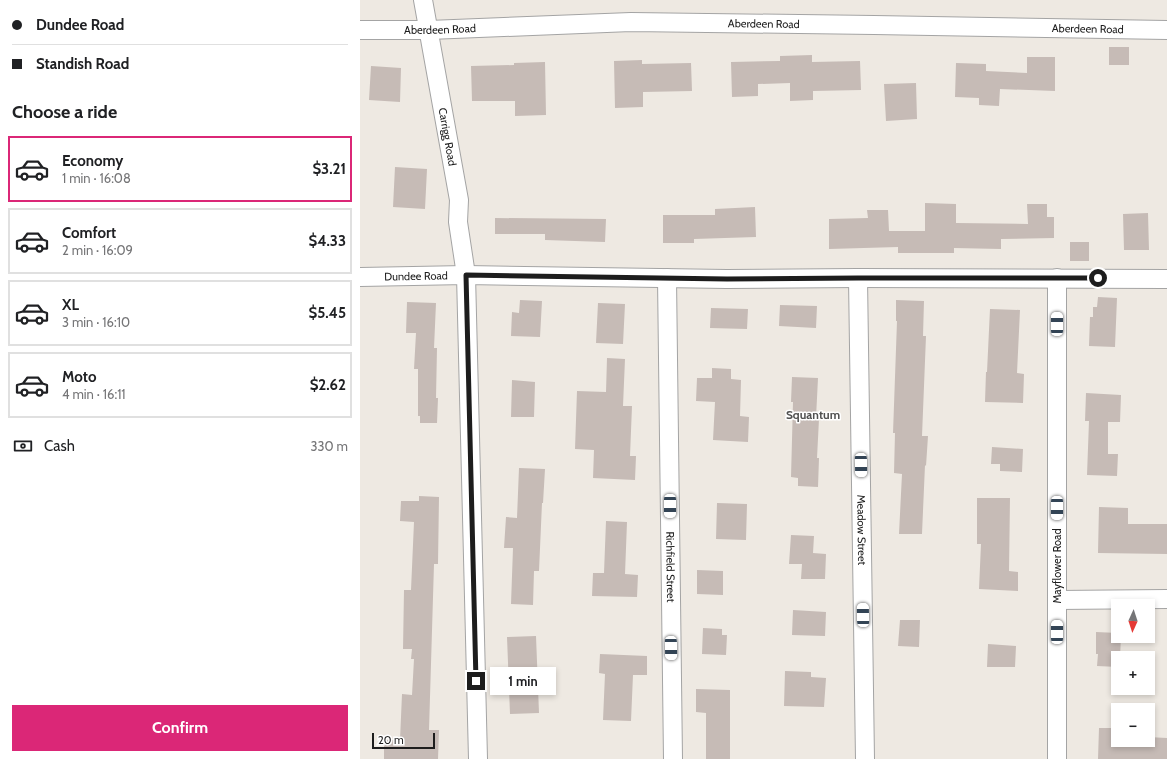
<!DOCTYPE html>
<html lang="en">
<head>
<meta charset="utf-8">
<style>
  :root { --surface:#fff; --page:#f2f2f2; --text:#202124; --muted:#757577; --line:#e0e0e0; --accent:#db2777 }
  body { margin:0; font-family:Cabin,sans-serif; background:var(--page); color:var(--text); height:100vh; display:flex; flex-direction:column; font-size:15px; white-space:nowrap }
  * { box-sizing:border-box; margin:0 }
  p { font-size:13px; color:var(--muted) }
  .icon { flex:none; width:22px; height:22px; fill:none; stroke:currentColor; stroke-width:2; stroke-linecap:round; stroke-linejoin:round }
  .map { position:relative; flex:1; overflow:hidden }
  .side { display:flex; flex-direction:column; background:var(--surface); width:360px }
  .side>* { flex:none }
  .banner { display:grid; align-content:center; height:88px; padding:0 12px; background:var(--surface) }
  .needle { width:26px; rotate:183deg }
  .controls { position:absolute; left:751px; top:599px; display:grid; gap:8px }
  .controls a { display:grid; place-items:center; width:44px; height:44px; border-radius:0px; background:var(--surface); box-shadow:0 2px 6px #0003; font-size:20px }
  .scale { position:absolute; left:12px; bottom:10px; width:63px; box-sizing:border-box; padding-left:4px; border:2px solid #1d1d1d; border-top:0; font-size:11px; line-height:14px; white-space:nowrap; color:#1d1d1d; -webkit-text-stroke:3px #fff; paint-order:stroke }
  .end { position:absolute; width:18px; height:18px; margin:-9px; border:5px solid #1d1d1d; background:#fff; box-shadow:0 0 0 2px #fff }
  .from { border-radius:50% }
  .bubble { position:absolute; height:28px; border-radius:0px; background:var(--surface); box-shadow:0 2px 6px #0003; font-size:13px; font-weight:700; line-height:28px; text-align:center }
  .car { position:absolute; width:12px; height:24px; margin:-12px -6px; border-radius:5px; box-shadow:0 0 3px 1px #0007; background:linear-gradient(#fff 24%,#345 0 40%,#fff 0 76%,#345 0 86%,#fff 0) }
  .banner b { display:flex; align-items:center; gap:14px; height:38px; font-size:15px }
  .banner b+b { border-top:1px solid var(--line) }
  .banner i { width:10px; height:10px; background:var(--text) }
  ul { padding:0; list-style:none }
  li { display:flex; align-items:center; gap:12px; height:66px; margin:0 8px 6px; padding:0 4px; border:2px solid var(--line); border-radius:0px }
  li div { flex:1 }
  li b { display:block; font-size:15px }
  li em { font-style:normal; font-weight:700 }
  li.active { border-color:var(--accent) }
  li>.icon { width:36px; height:36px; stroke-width:1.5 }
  h2 { padding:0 12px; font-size:18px; line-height:48px }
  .pay { display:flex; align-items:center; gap:10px; height:44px; padding:0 12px; font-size:15px }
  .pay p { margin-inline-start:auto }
  .cta { display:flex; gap:8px; margin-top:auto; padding:8px 12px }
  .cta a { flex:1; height:46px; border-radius:0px; background:var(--accent); color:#fff; font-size:16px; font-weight:700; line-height:46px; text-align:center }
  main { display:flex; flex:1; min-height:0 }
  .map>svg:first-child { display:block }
  .building { fill:#c6bbb6 }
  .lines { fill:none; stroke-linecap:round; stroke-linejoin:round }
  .street-casing { stroke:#a4a4a4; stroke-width:20 }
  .street { stroke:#fff; stroke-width:18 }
  .route { stroke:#1d1d1d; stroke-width:5 }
  .labels { text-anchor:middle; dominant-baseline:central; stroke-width:3; stroke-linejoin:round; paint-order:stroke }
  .street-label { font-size:11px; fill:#1d1d1d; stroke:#fff }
  .neighbourhood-label { font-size:12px; font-weight:bold; fill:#505050; stroke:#fff }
</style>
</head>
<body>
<main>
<section class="side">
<div class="banner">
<b><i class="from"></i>Dundee Road</b>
<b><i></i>Standish Road</b>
</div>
<h2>Choose a ride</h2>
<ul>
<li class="active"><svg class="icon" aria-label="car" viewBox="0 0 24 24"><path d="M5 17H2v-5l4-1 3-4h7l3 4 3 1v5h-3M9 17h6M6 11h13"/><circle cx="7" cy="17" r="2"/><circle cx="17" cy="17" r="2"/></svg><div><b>Economy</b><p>1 min · 16:08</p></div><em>$3.21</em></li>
<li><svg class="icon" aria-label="car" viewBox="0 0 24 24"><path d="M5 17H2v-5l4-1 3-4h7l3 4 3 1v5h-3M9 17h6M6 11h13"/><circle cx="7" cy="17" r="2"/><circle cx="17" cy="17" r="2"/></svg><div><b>Comfort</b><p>2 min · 16:09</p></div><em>$4.33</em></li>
<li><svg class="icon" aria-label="car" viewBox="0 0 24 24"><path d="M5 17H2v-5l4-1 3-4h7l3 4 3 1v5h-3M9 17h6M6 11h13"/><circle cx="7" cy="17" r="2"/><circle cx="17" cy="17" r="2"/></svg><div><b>XL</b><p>3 min · 16:10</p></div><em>$5.45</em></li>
<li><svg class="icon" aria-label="car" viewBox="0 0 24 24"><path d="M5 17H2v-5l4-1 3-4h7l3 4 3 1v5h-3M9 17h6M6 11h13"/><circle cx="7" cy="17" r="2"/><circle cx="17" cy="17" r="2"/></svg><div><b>Moto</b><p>4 min · 16:11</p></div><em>$2.62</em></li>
</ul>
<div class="pay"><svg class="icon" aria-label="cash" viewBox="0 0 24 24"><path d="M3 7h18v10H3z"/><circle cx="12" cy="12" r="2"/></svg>Cash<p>330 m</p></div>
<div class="cta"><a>Confirm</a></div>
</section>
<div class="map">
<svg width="807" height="759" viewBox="0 0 807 759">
  <rect width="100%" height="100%" fill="#eee9e2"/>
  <path class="building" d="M 749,47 L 769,47 L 769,65 L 749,65 Z
    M 452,55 L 452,62 L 500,61 L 501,90 L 453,91 L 453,100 L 430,101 L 430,83 L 398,84 L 398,96 L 372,97 L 371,62 L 420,61 L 420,56 Z
    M 667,57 L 695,57 L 695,91 L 640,89 L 639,106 L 619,105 L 619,98 L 595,97 L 596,63 L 626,64 L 626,71 L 667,73 Z
    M 282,60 L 282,64 L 331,63 L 332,91 L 283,92 L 283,107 L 255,108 L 254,61 Z
    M 185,62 L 186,115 L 155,116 L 155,101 L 112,101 L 111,66 L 154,65 L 154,63 Z
    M 11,66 L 41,68 L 40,102 L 9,100 Z
    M 556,83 L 557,119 L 526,121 L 524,84 Z
    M 35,167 L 67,169 L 65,209 L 33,207 Z
    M 565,203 L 596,204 L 596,223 L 668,224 L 667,204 L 687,204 L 687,217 L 694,217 L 694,238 L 641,239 L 641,249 L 594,248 L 594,253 L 538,253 L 538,247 L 469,249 L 469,219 L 508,218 L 507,210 L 528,210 L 529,231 L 565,231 Z
    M 395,207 L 396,237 L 334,239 L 334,243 L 303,243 L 303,215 L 355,215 L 355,209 Z
    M 788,213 L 789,250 L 764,250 L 763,214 Z
    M 135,218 L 246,219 L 245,242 L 185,240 L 185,234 L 135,234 Z
    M 710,242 L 729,242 L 729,261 L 710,261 Z
    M 738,297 L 757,298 L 755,347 L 729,346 L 730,317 L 733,317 L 733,307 L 737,307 Z
    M 160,300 L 182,301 L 180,337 L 151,336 L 152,312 L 159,313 Z
    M 536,300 L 564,301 L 563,336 L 566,336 L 562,436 L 568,436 L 566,466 L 565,465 L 562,534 L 539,534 L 542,474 L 534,473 L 535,433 L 533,433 L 537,321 L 536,321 Z
    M 47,302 L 76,303 L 74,348 L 77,348 L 76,398 L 78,398 L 77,423 L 60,423 L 60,416 L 58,416 L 58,369 L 54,369 L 56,333 L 46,333 Z
    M 238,303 L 265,304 L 263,344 L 236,343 Z
    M 420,305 L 457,306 L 456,328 L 419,326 Z
    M 351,308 L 388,309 L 387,329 L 350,328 Z
    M 630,309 L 660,310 L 657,373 L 664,374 L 663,403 L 625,402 L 626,372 L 627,372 Z
    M 247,358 L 265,359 L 263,406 L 272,406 L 270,456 L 276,456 L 275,480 L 233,478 L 234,450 L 215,449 L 217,391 L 246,392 Z
    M 352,368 L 371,369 L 371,379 L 381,380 L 380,416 L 389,417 L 388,442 L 353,440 L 355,402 L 336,401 L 337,378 L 352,378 Z
    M 432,377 L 458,378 L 456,418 L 459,419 L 457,458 L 459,458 L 458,487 L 438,486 L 438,478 L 431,477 L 433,402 L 431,402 Z
    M 152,380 L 175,382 L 174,417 L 151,417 Z
    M 726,393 L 761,395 L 760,422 L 748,422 L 748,454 L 758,454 L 757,476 L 727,475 L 729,421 L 725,421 Z
    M 632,447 L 663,449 L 662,472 L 640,471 L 640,464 L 631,464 Z
    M 159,468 L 185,469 L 183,503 L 182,503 L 179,571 L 174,571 L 173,605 L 151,604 L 153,548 L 144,548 L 146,517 L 157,518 Z
    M 59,496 L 79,497 L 78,564 L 74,564 L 69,730 L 79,730 L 78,759 L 24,759 L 24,740 L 40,740 L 42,694 L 52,695 L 54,659 L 51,659 L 52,649 L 43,649 L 44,590 L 51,590 L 54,522 L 40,521 L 41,501 L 59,501 Z
    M 617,498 L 650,498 L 649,571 L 658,572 L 658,591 L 619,589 L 621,544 L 617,544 Z
    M 357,503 L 387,504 L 386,540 L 356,539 Z
    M 739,507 L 768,508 L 768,524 L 807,524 L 807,554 L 738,553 Z
    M 246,521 L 267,522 L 265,574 L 278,575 L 277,597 L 232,596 L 233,573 L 244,573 Z
    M 431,535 L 454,536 L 453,553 L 466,554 L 465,579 L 441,579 L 442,564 L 429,564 Z
    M 337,570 L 363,571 L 363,595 L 337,594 Z
    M 433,610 L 466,612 L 465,636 L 432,635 Z
    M 540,620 L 560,620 L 559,647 L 538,646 Z
    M 343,628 L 362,629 L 362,635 L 367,635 L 366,655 L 342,654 Z
    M 736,632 L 758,633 L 758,636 L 761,636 L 760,658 L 758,658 L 758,667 L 737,666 L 738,654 L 736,654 Z
    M 176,636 L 179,713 L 150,714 L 147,637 Z
    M 628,644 L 656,646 L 655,667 L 627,667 Z
    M 240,654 L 287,656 L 287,675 L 273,675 L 271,721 L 243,720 L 245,674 L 239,673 Z
    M 425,671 L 451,672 L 451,677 L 466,678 L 464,707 L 424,706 Z
    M 336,689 L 370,690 L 370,759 L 346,759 L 346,713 L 336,712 Z
    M 752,709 L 771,710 L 758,710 L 758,740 L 788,740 L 788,737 L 807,738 L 807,759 L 738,759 L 739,728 L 751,728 Z"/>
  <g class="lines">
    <defs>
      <g id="street">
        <path id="s1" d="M 63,0 L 99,200 L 98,222 L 106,275 L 118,759"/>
        <path id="s2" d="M 0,30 L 69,30 L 271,22 L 514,25 L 807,30"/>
        <path id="s3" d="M 0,277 L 106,275 L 367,279 L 498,278 L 807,279"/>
        <path id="s4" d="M 307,278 L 313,759"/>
        <path id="s5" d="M 498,278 L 505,759"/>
        <path d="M 697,278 L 697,759"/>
        <path d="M 697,600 L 807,599"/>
      </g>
    </defs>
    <use href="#street" class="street-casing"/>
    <use href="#street" class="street"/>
  </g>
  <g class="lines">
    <path class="route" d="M 116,681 L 106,275 L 367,279 L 498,278 L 738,278"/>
  </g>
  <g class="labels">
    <g class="street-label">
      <text stroke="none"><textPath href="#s2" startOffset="404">Aberdeen Road</textPath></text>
      <text stroke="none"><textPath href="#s2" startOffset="728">Aberdeen Road</textPath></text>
      <text stroke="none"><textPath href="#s2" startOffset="80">Aberdeen Road</textPath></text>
      <text stroke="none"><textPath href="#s1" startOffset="139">Carrigg Road</textPath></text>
      <text stroke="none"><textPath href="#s3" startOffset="56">Dundee Road</textPath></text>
      <text stroke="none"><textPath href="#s5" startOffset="252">Meadow Street</textPath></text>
      <text transform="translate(697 566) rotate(-90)">Mayflower Road</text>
      <text stroke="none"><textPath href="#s4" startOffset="289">Richfield Street</textPath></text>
    </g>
    <g class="neighbourhood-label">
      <text x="453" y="414">Squantum</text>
    </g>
  </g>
</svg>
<div class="controls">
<a><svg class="needle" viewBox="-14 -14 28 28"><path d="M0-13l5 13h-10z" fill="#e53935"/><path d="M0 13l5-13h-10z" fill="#757577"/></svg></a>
<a>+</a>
<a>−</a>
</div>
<div class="scale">20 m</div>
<i class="end from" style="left:738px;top:278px"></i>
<i class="end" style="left:116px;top:681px"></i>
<div class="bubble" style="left:130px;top:667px;width:66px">1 min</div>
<i class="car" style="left:697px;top:324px;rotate:0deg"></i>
<i class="car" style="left:501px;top:465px;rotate:179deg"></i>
<i class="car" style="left:310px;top:506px;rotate:180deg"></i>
<i class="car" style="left:697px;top:508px;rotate:180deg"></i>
<i class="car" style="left:503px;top:615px;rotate:359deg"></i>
<i class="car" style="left:697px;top:632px;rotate:0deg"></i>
<i class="car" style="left:311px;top:648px;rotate:179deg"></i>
</div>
</main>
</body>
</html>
